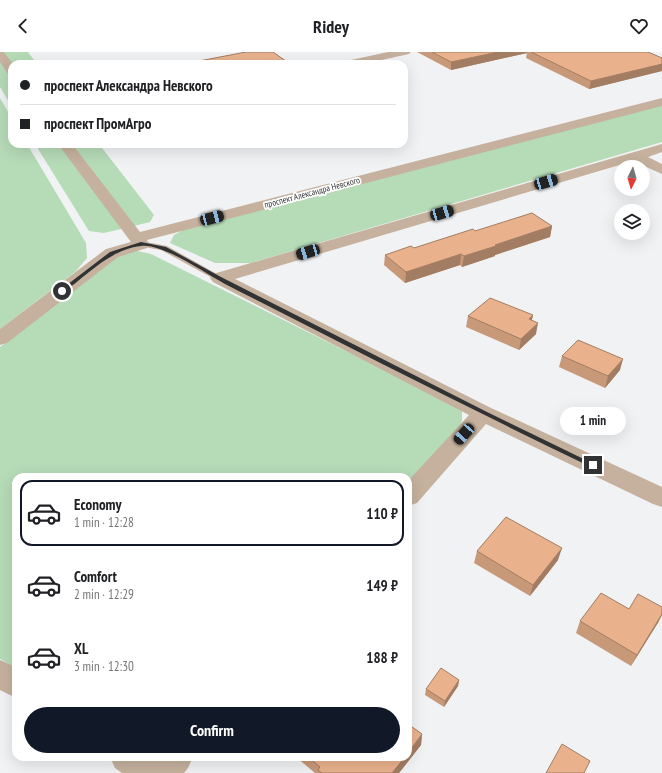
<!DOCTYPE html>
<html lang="en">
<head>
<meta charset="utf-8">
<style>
  :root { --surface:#fff; --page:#f2f2f2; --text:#202124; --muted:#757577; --line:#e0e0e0; --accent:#111827 }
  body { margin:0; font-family:"PT Sans Narrow",sans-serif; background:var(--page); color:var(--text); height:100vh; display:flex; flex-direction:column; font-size:15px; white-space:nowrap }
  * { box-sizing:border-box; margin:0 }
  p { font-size:13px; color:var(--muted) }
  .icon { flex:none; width:22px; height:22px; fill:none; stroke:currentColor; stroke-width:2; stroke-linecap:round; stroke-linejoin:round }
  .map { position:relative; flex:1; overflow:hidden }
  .sheet { position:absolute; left:12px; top:421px; width:400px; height:288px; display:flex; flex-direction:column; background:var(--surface); border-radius:12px; box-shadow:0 4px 16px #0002 }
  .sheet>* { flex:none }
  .guide { position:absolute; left:8px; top:8px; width:400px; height:88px; border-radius:12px; box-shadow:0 4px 16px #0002; display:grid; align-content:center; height:88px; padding:0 12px; background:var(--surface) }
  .needle { width:26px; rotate:185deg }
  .fabs { position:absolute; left:614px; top:108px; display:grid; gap:8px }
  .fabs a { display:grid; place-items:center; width:36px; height:36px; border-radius:50%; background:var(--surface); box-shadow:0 4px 16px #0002; font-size:20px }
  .end { position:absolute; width:18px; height:18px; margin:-9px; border:5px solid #313233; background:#fff; box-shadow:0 0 0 2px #fff }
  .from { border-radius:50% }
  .bubble { position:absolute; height:28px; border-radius:14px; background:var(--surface); box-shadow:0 4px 16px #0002; font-size:13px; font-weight:600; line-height:28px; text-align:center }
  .car { position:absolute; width:12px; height:24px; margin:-12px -6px; border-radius:5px; box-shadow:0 0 3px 1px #0007; background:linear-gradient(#222 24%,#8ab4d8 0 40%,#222 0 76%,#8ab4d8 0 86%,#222 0) }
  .guide b { display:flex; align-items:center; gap:14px; height:38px; font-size:15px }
  .guide b+b { border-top:1px solid var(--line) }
  .guide i { width:10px; height:10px; background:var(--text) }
  ul { padding:7px 0 0; list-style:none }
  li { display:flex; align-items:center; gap:12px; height:66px; margin:0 8px 6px; padding:0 4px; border:2px solid transparent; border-radius:12px }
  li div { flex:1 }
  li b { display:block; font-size:15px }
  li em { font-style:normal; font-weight:600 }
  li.selected { border-color:var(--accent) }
  li>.icon { width:36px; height:36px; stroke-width:1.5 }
  .action { display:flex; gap:8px; margin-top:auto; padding:8px 12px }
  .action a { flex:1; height:46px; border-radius:24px; background:var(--accent); color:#fff; font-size:16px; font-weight:600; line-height:46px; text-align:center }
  header { display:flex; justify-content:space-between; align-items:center; height:52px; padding:0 12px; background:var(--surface); font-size:18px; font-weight:600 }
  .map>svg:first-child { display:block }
  .green { fill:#b6dbb7 }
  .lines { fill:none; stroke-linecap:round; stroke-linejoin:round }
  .lane { fill:#c5b19d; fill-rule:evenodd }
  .street { fill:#c5b19d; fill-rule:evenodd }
  .wall { fill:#c89979 }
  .shaded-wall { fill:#a37d63 }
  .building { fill:#e9b28d; stroke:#a37d63 }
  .route { fill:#313233 }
  .labels { text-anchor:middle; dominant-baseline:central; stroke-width:3.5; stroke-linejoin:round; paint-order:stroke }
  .far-street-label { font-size:9px; fill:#313233; stroke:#fff }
</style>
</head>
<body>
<header><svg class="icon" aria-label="back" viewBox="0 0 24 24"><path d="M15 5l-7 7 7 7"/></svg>Ridey<svg class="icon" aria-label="heart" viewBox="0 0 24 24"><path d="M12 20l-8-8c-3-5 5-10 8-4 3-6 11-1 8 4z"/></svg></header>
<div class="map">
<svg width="662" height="721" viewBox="0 0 662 721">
  <rect width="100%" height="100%" fill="#f0f2f4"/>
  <path class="green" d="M 0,0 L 28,0 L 37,12 L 12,12 L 12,55 L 0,35 Z
    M 0,46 L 12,67 L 12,92 L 27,92 L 86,191 L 87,206 L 75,220 L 0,277 Z
    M 662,52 L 662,90 L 251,211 L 215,211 L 170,191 L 174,183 L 185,177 Z
    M 35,92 L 99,92 L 154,163 L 150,170 L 104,181 L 89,179 Z
    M 137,199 L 151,202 L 448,350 L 462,359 L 462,369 L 456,381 L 408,433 L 408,425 L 16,425 L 16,616 L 0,607 L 0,295 L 114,205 L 127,200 Z"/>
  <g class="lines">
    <path class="lane" d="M 141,189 L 167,194 L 224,226 L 222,228 L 216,228 L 161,198 L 138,194 L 136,192 L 138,190 Z"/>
    <path class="street" d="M 0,0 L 4,0 L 13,12 L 12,23 L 8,22 L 0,10 Z
      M 388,0 L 411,0 L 409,2 L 363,12 L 340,12 L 342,10 Z
      M 662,46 L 662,54 L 147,188 L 149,192 L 147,196 L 118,205 L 7,291 L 0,293 L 0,277 L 106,197 L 131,190 L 58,92 L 72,92 L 140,180 Z
      M 662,92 L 662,100 L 648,105 L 662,112 L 662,122 L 633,109 L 235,227 L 491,356 L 662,435 L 662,455 L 653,452 L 486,372 L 417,451 L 408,454 L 408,429 L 469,363 L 213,230 L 210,226 L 213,222 Z
      M 0,608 L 16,615 L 16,646 L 0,638 Z
      M 110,705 L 193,705 L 188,716 L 184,721 L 122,721 L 115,716 Z"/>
  </g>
  <path class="wall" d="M 417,0 L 527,0 L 527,1 L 451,18 Z
    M 527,0 L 648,0 L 662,6 L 662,19 L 589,37 L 526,6 Z
    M 552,174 L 550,185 L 495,203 L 495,204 L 462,215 L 460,213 L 405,231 L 384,213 L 385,203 L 414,196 L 475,179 Z
    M 533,263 L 532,268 L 536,282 L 519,298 L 466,275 L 468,264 Z
    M 562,304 L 620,318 L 605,336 L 559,315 Z
    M 477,499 L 558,508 L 530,544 L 474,511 Z
    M 629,557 L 659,569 L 631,614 L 576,581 L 580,569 Z
    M 459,628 L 458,634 L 444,655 L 425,643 L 426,637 Z
    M 422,682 L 421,693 L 399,721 L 315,721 L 296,705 L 408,705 Z"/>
  <path class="shaded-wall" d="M 498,0 L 527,0 L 527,1 L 451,18 L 451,10 Z
    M 662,12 L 662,19 L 589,37 L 591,29 Z
    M 552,174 L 550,185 L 495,203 L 495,204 L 462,215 L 464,204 L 495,193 Z
    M 461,202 L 460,213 L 405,231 L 406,220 Z
    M 533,263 L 530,274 L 529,267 Z
    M 538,271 L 536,282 L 519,298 L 521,287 Z
    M 623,307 L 620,318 L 605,336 L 608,324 Z
    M 562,496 L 558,508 L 530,544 L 533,533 Z
    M 662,562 L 662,563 L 659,569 L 631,614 L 637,603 Z
    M 459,628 L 458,634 L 444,655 L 445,649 Z
    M 422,682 L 421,693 L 399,721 L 392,721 L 405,705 L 408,705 L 408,701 Z"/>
  <path class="building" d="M 246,0 L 273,0 L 290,12 L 203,12 L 199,9 Z
    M 432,0 L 498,0 L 451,10 Z
    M 531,0 L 648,0 L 662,6 L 662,12 L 591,29 Z
    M 532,161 L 552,174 L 495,193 L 496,194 L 464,204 L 461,202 L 406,220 L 385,203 L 411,194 L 414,196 L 473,177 L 475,179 Z
    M 490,246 L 533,263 L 529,267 L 538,271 L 521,287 L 468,264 Z
    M 578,288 L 623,307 L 608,324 L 562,304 Z
    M 506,465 L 562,496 L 533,533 L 477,499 Z
    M 601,541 L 629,557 L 638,542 L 662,555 L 662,562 L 637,603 L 580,569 Z
    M 441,616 L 459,628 L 445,649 L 426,637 Z
    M 408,672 L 422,682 L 408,701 Z
    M 562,692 L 590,709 L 584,721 L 546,721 Z
    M 308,705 L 405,705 L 392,721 L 322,721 L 318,718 L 320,715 Z"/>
  <path class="route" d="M 141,190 L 166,195 L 221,225 L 485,359 L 596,413 L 593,415 L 591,415 C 468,356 347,294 225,232 C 205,221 162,191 141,194 C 111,197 87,223 64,240 L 59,239 L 110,200 Z"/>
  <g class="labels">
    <g class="far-street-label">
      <text transform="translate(312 140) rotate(-15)">проспект Александра Невского</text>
    </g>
  </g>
</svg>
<div class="fabs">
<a><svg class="needle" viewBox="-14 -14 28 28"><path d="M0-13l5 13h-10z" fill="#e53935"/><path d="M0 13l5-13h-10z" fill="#757577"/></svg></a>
<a><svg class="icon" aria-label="layers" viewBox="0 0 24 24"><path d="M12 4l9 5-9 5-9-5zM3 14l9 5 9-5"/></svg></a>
</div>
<i class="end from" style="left:62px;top:239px"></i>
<i class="end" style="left:593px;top:413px"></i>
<div class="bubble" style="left:560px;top:355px;width:66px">1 min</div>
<i class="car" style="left:546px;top:130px;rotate:74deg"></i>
<i class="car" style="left:442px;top:161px;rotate:74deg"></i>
<i class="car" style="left:212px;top:166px;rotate:75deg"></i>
<i class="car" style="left:308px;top:200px;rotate:254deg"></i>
<i class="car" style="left:464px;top:382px;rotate:222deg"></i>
<div class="guide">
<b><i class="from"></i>проспект Александра Невского</b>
<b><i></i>проспект ПромАгро</b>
</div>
<section class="sheet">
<ul>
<li class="selected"><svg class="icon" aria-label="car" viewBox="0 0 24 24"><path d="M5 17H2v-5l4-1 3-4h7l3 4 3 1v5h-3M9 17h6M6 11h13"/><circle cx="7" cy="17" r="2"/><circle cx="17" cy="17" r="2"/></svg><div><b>Economy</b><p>1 min · 12:28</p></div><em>110 ₽</em></li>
<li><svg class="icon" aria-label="car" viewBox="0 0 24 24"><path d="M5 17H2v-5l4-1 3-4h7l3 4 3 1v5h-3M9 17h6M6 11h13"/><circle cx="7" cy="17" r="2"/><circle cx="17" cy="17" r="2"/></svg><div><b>Comfort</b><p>2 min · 12:29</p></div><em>149 ₽</em></li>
<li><svg class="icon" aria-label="car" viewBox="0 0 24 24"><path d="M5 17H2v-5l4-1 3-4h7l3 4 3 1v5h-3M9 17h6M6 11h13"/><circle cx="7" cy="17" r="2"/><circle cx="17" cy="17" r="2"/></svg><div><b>XL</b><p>3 min · 12:30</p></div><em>188 ₽</em></li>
</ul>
<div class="action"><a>Confirm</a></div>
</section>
</div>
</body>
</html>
